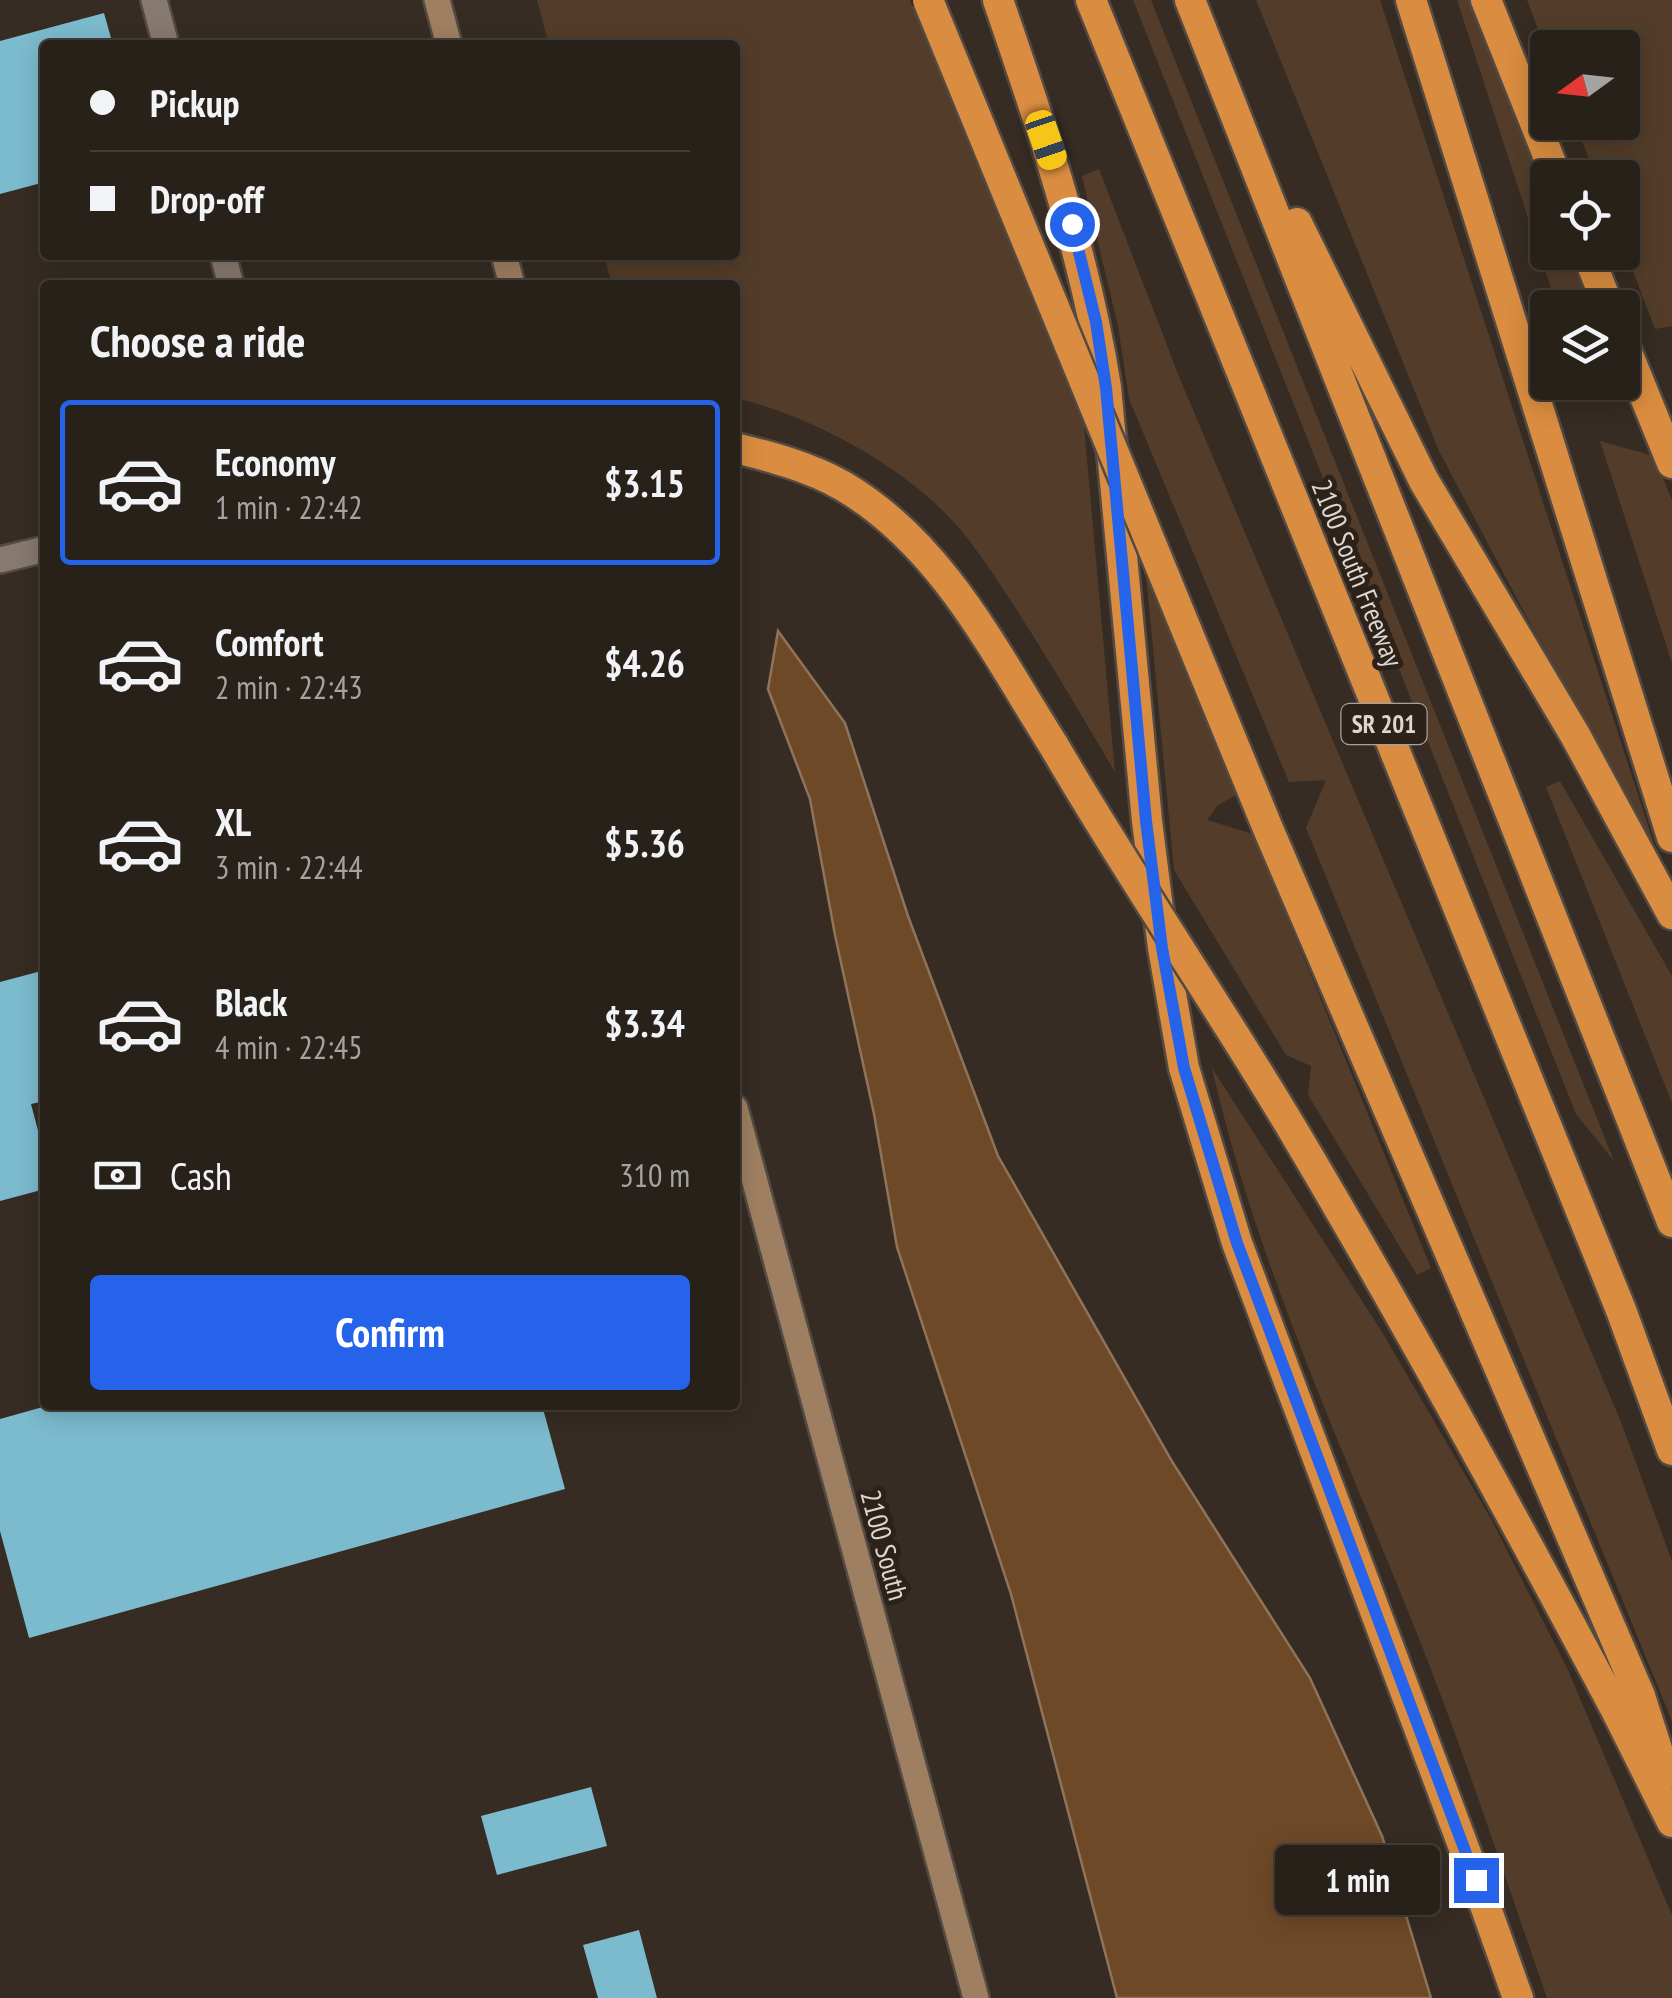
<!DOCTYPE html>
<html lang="en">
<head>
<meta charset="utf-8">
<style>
  :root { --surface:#28211a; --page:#302923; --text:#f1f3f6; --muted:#a5a3a2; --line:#443e39; --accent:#2563eb }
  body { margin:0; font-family:"PT Sans Narrow",sans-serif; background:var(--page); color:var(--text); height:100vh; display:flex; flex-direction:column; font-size:38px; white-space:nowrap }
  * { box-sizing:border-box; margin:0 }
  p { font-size:32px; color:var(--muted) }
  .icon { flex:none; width:55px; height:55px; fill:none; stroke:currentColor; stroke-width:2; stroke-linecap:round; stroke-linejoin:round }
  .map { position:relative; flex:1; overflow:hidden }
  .panel { position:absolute; left:40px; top:280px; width:700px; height:1130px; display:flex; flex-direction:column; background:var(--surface); border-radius:10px; box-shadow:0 5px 25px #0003,0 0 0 2px var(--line) }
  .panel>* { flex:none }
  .banner { position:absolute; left:40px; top:40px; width:700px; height:220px; border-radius:10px; box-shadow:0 5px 25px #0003,0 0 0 2px var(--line); display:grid; align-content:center; height:220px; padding:0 50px; background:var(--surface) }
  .needle { width:65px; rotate:255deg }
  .fabs { position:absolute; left:1530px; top:30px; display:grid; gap:20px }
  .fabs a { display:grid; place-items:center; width:110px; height:110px; border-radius:10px; background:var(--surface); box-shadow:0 5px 25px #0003,0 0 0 2px var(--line); font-size:50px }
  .end { position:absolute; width:45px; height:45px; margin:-22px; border:12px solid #2563eb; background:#fff; box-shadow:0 0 0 5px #fff }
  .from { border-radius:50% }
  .bubble { position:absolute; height:70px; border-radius:10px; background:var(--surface); box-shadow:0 5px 25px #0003,0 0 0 2px var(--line); font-size:32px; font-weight:600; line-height:70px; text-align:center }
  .car { position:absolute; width:30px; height:60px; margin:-30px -15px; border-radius:12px; box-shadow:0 0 8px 2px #0007; background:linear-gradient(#f5c518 24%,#345 0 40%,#f5c518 0 76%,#345 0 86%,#f5c518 0) }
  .banner b { display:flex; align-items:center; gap:35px; height:95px; font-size:38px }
  .banner b+b { border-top:2px solid var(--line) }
  .banner i { width:25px; height:25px; background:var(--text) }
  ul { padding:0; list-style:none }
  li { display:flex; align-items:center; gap:30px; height:165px; margin:0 20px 15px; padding:0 30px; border:5px solid transparent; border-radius:10px }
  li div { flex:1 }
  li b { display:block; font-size:38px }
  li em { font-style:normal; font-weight:600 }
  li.active { border-color:var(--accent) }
  li>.icon { width:90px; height:90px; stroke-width:1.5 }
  h2 { padding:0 50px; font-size:45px; line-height:120px }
  .pay { display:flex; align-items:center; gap:25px; height:110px; padding:0 50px; font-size:38px }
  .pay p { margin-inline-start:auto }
  .cta { display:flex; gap:20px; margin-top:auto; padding:20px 50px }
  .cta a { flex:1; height:115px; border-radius:10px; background:var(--accent); color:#fff; font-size:40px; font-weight:600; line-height:115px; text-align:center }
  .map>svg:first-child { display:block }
  .green { fill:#533d2a }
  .water { fill:#6d4927; stroke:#8f735a; stroke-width:2.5 }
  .building { fill:#7cbace }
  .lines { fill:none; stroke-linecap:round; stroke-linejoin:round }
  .minor-casing { stroke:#534a43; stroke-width:30 }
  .tertiary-casing { stroke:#534a43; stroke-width:30 }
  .secondary-casing { stroke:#534a43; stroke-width:30 }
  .motorway-casing { stroke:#534a43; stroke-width:35 }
  .minor { stroke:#86796f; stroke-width:25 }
  .tertiary { stroke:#86796f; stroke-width:25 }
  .secondary { stroke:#9f7f61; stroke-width:25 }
  .motorway { stroke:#da8d40; stroke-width:30 }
  .motorway-bridge-casing { stroke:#534a43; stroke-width:35; stroke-linecap:butt }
  .motorway-bridge { stroke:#da8d40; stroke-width:30 }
  .route { stroke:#2563eb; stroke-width:12 }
  .labels { text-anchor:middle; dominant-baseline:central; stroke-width:10; stroke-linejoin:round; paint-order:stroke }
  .shield { fill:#2c2219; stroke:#a8a09a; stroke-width:2.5 }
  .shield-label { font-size:25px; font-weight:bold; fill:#ddd6d1 }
  .street-label { font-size:28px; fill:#ddd6d1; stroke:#2c2219 }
</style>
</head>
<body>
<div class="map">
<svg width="1672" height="1998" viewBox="0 0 1672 1998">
  <rect width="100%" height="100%" fill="#362c23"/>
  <path class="green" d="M 537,0 L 910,0 L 1084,426 L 1115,772 C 1080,713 1045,653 1007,595 C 987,565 968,535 942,510 C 890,459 805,414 735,398 L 735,285 L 612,285 L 604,255 L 735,255 L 735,45 L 549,45 Z
    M 1133,0 L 1151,0 L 1614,1161 L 1576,1114 Z
    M 1256,0 L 1380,0 L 1654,844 L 1534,631 L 1439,451 Z
    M 1457,0 L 1471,0 L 1547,193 L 1548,252 L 1571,253 L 1593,307 L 1557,307 Z
    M 1527,0 L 1672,0 L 1672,326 L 1655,329 L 1623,245 L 1622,178 L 1596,177 L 1575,123 L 1622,122 L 1622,48 L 1548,48 L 1547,53 Z
    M 1099,169 L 1180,379 L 1621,1422 L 1672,1561 L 1672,1721 L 1306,828 L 1326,780 L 1289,782 L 1129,399 L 1118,326 L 1082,176 Z
    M 1600,441 L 1654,456 L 1672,500 L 1672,663 Z
    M 1146,575 L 1238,794 L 1218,805 L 1207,820 L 1253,834 L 1431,1268 L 1417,1275 L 1308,1095 L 1311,1066 L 1286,1055 L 1174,870 Z
    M 1560,781 L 1672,976 L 1672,1103 L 1546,787 Z
    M 1212,1068 L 1382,1332 L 1491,1519 L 1567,1668 L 1672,1915 L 1672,1998 L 1547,1998 C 1507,1883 1469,1767 1425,1654 C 1349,1460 1258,1271 1212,1068 Z"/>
  <path class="water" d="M 778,631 L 845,723 L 908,916 L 998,1156 L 1173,1463 L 1310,1678 L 1382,1836 L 1431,1998 L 1117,1998 L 1011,1594 L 897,1247 L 874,1114 L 835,935 L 810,799 L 768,689 Z"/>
  <path class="building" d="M 104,13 L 113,45 L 45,45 L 45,182 L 0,194 L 0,41 Z
    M 45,970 L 45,1101 L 31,1104 L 45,1157 L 45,1189 L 0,1201 L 0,982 Z
    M 50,1405 L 542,1405 L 565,1489 L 29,1638 L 0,1531 L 0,1419 Z
    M 591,1787 L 607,1846 L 497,1875 L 481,1816 Z
    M 639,1930 L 657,1998 L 598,1998 L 583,1945 Z"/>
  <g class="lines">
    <defs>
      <path id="minor" d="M 154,0 L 166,45
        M 223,255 L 231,285"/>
      <path id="tertiary" d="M 0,560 L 45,549"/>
      <path id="secondary" d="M 437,0 L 449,45
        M 504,255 L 512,285
        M 735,1108 L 976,1998"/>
      <path id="motorway" d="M 998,0 C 1042,128 1085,254 1106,387 L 1147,821 L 1163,948 L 1184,1068 L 1237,1243 L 1476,1880 L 1518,1998
        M 1091,0 L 1621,1310 L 1672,1450
        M 1190,0 L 1672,1222
        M 1411,0 L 1672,837
        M 1486,0 L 1557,178
        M 1297,223 L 1424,481 L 1575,735 L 1672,914
        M 1587,252 L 1609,308
        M 1622,340 L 1672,463
        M 735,448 C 772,457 810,467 843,486 C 942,544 995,653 1054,746
        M 1640,1696 L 1665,1774
        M 1617,1712 L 1672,1822"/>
    </defs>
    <use href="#minor" class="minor-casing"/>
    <use href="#tertiary" class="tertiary-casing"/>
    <use href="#secondary" class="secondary-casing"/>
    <use href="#motorway" class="motorway-casing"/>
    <use href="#minor" class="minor"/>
    <use href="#tertiary" class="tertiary"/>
    <use href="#secondary" class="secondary"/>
    <use href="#motorway" class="motorway"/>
    <defs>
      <path id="motorway-bridge" d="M 928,0 L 1269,831 L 1640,1696
        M 1054,746 C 1131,879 1219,1005 1297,1137 C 1409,1326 1514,1518 1617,1712"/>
    </defs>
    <use href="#motorway-bridge" class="motorway-bridge-casing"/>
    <use href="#motorway-bridge" class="motorway-bridge"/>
  </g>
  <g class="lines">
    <path class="route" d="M 1072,224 L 1096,322 L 1106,388 L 1146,821 L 1162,948 L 1184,1068 L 1237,1243 L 1476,1880"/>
  </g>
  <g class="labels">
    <rect class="shield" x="1341.5" y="704" width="85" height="40" rx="8"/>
    <g class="shield-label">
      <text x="1384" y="724">SR 201</text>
    </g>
    <g class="street-label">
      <text transform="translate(1358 573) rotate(68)">2100 South Freeway</text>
      <text transform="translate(885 1545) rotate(75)">2100 South</text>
    </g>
  </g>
</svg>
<div class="fabs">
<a><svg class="needle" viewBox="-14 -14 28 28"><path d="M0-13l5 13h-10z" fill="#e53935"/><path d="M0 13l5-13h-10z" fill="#a5a3a2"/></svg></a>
<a><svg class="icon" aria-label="locate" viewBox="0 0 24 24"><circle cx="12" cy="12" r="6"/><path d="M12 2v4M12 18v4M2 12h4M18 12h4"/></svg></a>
<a><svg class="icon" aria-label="layers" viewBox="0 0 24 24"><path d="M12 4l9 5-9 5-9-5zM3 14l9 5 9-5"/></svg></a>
</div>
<i class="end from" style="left:1072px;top:224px"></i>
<i class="end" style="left:1476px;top:1880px"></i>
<div class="bubble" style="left:1275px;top:1845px;width:165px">1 min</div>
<i class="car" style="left:1046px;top:140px;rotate:161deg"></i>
<div class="banner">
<b><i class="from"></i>Pickup</b>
<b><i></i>Drop-off</b>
</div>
<section class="panel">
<h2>Choose a ride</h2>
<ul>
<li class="active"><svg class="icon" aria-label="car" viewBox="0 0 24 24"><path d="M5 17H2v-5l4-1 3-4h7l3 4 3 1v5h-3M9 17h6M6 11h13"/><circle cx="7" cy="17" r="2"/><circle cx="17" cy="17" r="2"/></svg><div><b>Economy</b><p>1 min · 22:42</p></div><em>$3.15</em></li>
<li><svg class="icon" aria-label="car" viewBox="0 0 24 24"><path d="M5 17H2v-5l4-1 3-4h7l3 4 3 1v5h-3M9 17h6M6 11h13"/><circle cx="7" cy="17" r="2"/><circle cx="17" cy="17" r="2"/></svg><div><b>Comfort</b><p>2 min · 22:43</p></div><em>$4.26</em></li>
<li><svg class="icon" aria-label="car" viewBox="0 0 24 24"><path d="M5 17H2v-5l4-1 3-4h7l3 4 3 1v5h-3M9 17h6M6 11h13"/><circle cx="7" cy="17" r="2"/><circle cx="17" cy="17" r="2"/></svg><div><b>XL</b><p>3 min · 22:44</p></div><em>$5.36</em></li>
<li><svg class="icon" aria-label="car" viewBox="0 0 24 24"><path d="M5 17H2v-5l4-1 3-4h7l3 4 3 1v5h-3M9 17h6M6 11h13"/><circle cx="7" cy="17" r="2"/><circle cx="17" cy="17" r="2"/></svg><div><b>Black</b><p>4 min · 22:45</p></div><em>$3.34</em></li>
</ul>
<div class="pay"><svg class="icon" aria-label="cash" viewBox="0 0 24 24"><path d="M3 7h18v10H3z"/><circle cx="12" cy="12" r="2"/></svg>Cash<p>310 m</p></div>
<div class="cta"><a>Confirm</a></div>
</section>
</div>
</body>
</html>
